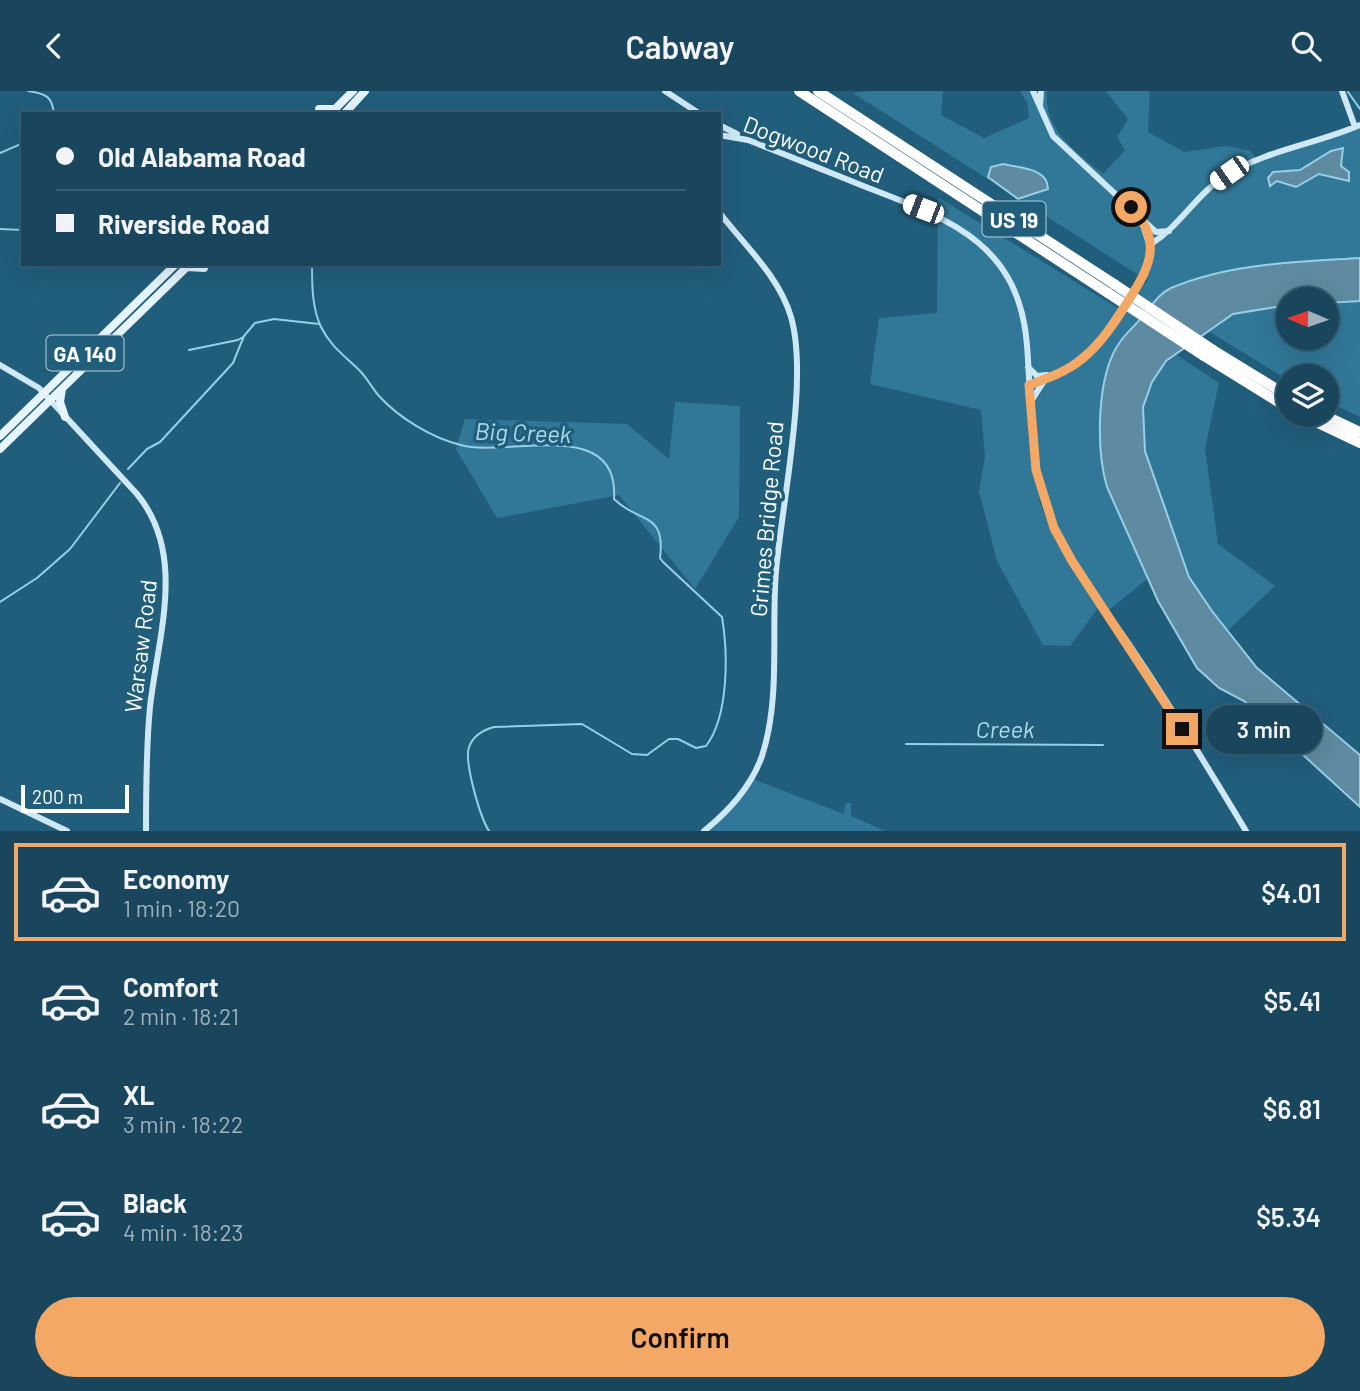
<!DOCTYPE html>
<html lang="en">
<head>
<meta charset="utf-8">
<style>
  :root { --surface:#19465d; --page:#224d63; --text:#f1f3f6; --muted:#9fb1bc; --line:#375e72; --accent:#f3a965 }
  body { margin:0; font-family:Barlow,sans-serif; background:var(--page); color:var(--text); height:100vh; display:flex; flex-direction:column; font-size:26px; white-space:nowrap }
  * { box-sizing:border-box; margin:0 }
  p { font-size:23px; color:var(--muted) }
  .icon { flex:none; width:38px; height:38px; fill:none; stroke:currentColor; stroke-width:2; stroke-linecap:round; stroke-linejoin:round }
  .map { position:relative; height:740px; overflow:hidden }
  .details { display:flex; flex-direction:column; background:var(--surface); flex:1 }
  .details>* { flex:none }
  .top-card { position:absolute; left:21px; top:21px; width:700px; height:154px; border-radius:0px; box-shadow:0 7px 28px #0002,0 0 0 2px var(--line); display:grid; align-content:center; height:154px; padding:0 35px; background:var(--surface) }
  .needle { width:46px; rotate:272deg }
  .fabs { position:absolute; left:1276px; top:196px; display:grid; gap:14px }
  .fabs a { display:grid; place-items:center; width:63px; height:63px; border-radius:50%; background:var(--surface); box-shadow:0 7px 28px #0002,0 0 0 2px var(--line); font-size:35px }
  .scale { position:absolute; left:21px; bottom:18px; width:108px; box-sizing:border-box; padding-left:7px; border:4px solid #fff; border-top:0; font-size:19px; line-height:24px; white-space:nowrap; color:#fff; -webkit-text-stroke:5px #215e7c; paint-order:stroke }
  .end { position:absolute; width:32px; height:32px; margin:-16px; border:9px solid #f3a965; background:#111; box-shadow:0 0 0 4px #111 }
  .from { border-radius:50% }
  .bubble { position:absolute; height:49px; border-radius:24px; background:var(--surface); box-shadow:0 7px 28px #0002,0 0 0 2px var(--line); font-size:23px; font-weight:600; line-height:49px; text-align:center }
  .car { position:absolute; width:21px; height:42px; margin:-21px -10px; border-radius:9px; box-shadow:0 0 5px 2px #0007; background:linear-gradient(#fff 24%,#345 0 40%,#fff 0 76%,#345 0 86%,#fff 0) }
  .top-card b { display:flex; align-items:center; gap:24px; height:66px; font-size:26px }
  .top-card b+b { border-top:2px solid var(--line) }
  .top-card i { width:18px; height:18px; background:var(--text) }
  ul { padding:12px 0 0; list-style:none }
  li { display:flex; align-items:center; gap:21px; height:98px; margin:0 14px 10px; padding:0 21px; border:4px solid transparent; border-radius:0px }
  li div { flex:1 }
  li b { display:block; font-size:26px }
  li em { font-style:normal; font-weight:600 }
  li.current { border-color:var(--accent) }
  li>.icon { width:63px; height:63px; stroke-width:1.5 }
  .primary-button { display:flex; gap:14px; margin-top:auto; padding:14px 35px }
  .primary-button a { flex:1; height:80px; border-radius:42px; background:var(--accent); color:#111; font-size:28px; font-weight:600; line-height:80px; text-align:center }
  header { display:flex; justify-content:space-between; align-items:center; height:91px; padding:0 35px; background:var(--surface); font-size:32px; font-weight:600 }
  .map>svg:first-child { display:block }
  .green { fill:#317898 }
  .water { fill:#5e8ba1; stroke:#97cfe7; stroke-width:2 }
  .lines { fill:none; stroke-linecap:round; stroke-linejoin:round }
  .stream { stroke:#97cfe7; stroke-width:2 }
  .secondary { stroke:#cee8f5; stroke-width:6 }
  .primary { stroke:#e5f4fd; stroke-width:8 }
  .highway { stroke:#fff; stroke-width:10 }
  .highway-bridge { stroke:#fff; stroke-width:10 }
  .route { stroke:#f3a965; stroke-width:9 }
  .labels { text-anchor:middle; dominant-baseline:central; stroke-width:7; stroke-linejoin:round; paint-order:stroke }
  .shield { fill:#215e7c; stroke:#bccfd8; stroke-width:2 }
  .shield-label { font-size:21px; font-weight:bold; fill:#fff }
  .street-label { font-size:23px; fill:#fff; stroke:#215e7c }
  .water-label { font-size:24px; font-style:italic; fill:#afdaee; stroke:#215e7c }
</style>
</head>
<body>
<header><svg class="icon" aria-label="back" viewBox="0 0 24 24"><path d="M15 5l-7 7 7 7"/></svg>Cabway<svg class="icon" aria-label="search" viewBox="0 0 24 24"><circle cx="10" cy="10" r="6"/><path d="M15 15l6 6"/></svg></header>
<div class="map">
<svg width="1360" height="740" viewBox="0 0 1360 740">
  <rect width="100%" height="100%" fill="#215e7c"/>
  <path class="green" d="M 872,0 L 943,0 L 941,24 L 984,47 L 1029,27 L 1027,11 L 1020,0 L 1047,0 C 1044,39 1075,60 1103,83 L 1125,59 L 1117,46 L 1128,28 L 1106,0 L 1150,0 L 1148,41 L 1184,61 L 1226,55 L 1251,60 L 1258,71 L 1360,35 L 1360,167 L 1251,177 L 1207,186 L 1164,201 L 1118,252 L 1112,271 L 1099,342 L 1105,392 L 1147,488 L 1109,519 L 1072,470 L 1043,409 L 1039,409 L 1054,447 L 1098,517 L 1070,555 L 1043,554 L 997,470 L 979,400 L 985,366 L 981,319 L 870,293 L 879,227 L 937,222 L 938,106 L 1119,218 L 1148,190 L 853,2 Z
    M 1360,210 L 1360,326 L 1327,310 L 1326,285 L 1288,285 L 1288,289 L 1210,241 L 1233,223 L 1288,214 L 1288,247 L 1326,247 L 1327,212 Z
    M 1177,264 L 1219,292 L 1205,357 L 1218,453 L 1275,495 L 1228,539 C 1214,522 1200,505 1190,486 C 1169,449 1137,358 1143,316 C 1146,296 1159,274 1177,264 Z
    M 675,311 L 740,315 L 739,426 L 695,498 L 619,404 L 497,427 L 456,358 L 465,328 L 627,333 L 669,368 Z
    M 753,688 L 844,723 L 845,712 L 851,712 L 851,725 L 885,740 L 703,740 Z"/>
  <path class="water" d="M 1343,57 L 1341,75 L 1349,81 L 1349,90 L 1319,83 L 1296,96 L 1277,90 L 1270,95 L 1268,87 L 1273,81 L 1300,79 L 1331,60 Z
    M 1003,73 C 1020,77 1048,77 1048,98 L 1018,108 L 988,86 L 991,76 Z
    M 1360,167 L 1360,210 L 1327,212 L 1326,208 L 1288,208 L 1288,214 L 1233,223 L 1166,270 L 1152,291 L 1143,316 L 1145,360 L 1189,486 L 1212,520 L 1257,577 L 1360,664 L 1360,716 L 1244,610 L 1219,597 L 1197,577 L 1158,510 L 1107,396 C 1096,358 1096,284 1120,251 C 1126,242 1135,235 1141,227 C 1150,217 1158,203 1171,197 C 1229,172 1298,171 1360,167 Z"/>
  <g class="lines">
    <path class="stream" d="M 28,0 C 45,3 52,4 54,23
      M 1348,1 L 1360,18
      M 0,62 L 23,52
      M 0,138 L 23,139
      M 312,173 C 312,194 312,217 321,236 C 331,256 345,265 360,280 C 367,287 372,297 379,305 C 399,327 432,347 461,354 C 505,367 620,324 614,408 C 639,433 666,420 660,467 L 663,471 L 722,526 C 728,562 729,625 706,655 L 696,657 L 678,648 L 669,648 L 647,664 L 632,663 L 582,633 L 494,636 C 483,639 473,645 469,656 C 464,671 480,726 489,740
      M 189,259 L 238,249 L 243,246
      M 128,378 L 147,358 L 160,351 L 233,272 L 244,245 L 255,232 L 274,228 L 319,233
      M 0,511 L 37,487 L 70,458 L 120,392
      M 906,653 L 1103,654"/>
    <path class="secondary" d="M 665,0 L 700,23
      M 1342,0 L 1355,36
      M 1040,15 L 1041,0
      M 719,34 L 737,43
      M 719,44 L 748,49 C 787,64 826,80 866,96 C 949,128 1019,152 1027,254 C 1032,316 1028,377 1054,436 C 1074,481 1107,520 1134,561 C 1173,619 1210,680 1246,740
      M 1145,131 L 1156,141 L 1169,140
      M 1151,153 C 1181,134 1197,102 1227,84 C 1264,60 1319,52 1360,34
      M 0,274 L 39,297 L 137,403 C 187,464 158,544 150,616 C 146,657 146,699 146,740
      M 1028,276 L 1037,285 L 1047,284
      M 1029,294 L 1063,281 L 1098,253 L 1143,186 L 1151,160 L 1141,127 L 1053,45 L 1033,0
      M 1031,310 L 1044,290
      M 0,708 L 67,740
      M 704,740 C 729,720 751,696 762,665 C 781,607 771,540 776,480 C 782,412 809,288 791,226 C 779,185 744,154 719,121"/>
    <path class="primary" d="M 319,18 L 335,18
      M 330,23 L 353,0
      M 344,23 L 365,0
      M 187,176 L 204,177
      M 62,298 L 60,311 L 65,326
      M 0,345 L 176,173
      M 0,358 L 190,173"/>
    <path class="highway" d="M 799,0 L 1108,202
      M 818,0 L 1114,193
      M 1213,259 L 1288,305
      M 1204,265 L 1288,317
      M 1301,324 L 1360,352
      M 1324,324 L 1360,341"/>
    <path class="highway-bridge" d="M 1114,193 L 1213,259
      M 1108,202 L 1204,265"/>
  </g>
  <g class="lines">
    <path class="route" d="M 1131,116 C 1167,153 1146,182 1123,218 C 1112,236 1099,254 1082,268 C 1066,281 1048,287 1029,294 L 1036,379 L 1054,437 L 1072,470 L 1182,638"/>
  </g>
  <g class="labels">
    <g class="shield">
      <rect x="982.5" y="110.5" width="63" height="35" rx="5"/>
      <rect x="46.5" y="244.5" width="77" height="35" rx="5"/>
    </g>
    <g class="shield-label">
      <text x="1014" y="128">US 19</text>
      <text x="85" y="262">GA 140</text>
    </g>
    <g class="street-label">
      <text transform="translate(814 58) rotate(21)">Dogwood Road</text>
      <text transform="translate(766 428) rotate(-85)">Grimes Bridge Road</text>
      <text transform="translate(140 555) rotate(-83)">Warsaw Road</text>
    </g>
    <g class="water-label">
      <text transform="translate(523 341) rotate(2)">Big Creek</text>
      <text x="1005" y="637">Creek</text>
    </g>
  </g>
</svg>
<div class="fabs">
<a><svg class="needle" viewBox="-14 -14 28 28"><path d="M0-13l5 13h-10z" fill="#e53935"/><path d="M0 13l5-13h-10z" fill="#9fb1bc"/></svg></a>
<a><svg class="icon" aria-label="layers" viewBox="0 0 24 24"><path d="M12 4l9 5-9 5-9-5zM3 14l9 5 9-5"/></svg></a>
</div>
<div class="scale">200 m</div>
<i class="end from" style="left:1131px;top:116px"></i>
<i class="end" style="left:1182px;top:638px"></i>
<div class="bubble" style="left:1206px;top:614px;width:116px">3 min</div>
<i class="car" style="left:1229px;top:82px;rotate:235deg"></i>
<i class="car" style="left:923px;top:118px;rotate:291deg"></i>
<div class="top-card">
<b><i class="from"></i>Old Alabama Road</b>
<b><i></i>Riverside Road</b>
</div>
</div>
<section class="details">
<ul>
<li class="current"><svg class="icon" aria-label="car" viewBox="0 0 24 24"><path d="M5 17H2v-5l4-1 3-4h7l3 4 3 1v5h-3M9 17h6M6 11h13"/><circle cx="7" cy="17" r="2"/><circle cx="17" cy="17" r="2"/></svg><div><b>Economy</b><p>1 min · 18:20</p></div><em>$4.01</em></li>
<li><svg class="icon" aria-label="car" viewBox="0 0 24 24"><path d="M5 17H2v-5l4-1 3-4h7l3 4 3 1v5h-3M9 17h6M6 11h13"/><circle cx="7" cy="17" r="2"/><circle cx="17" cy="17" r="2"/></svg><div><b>Comfort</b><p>2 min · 18:21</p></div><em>$5.41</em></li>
<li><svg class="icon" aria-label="car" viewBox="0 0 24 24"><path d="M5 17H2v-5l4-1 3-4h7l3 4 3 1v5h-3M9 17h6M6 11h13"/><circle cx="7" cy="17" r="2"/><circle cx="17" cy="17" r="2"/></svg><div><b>XL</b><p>3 min · 18:22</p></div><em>$6.81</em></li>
<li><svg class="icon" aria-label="car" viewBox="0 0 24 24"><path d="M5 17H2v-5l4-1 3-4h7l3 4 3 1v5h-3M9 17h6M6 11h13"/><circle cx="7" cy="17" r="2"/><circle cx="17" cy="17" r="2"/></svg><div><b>Black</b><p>4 min · 18:23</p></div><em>$5.34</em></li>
</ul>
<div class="primary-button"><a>Confirm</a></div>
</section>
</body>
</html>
